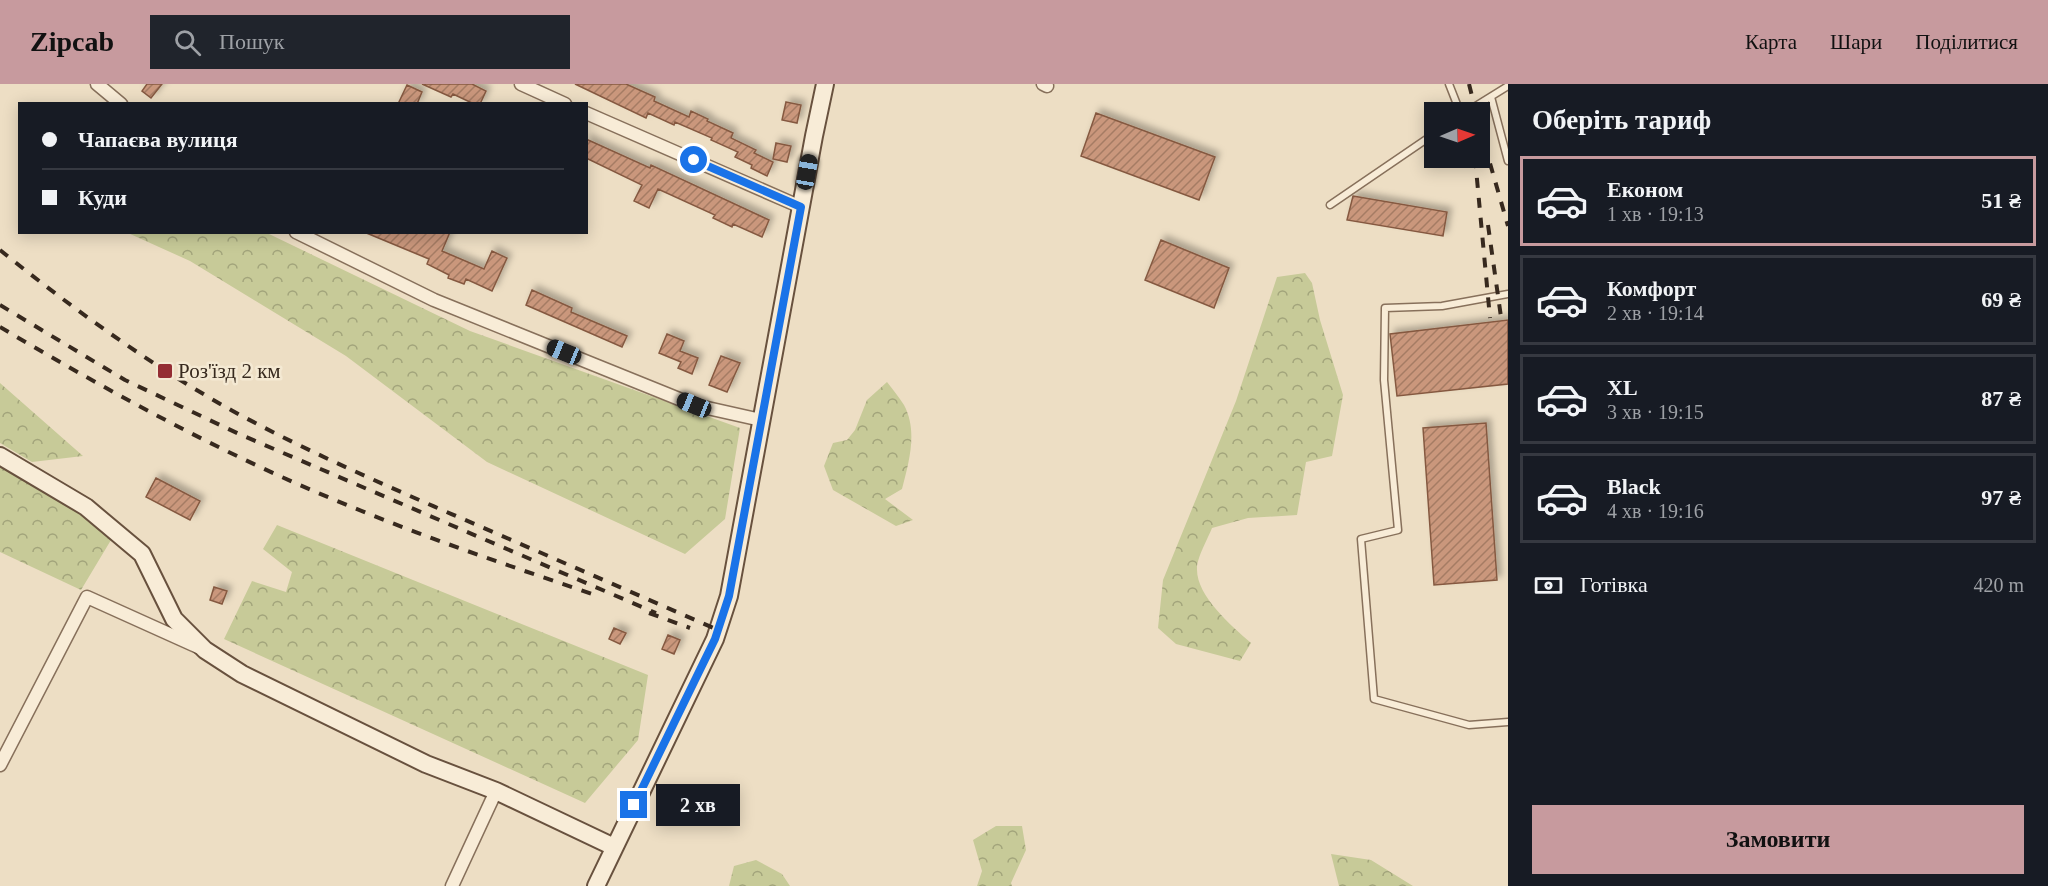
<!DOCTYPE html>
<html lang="uk">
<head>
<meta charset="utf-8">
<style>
  :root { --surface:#171b24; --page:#20242c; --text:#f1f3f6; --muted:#9ea1a6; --line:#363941; --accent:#c79a9e }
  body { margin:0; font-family:Georgia,serif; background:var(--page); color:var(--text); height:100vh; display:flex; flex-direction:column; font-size:22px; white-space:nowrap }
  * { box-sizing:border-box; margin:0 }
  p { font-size:20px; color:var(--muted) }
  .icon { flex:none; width:33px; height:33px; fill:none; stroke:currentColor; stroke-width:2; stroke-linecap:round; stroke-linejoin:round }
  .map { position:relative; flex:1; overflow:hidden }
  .panel { display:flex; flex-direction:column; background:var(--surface); width:540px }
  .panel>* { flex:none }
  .banner { position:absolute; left:18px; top:18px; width:570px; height:132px; border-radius:0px; box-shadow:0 3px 15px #0003; display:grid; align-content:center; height:132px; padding:0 24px; background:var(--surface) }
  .needle { width:39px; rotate:88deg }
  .buttons { position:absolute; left:1424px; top:18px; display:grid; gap:12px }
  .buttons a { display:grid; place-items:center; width:66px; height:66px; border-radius:0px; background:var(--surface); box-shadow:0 3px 15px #0003; font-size:30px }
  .end { position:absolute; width:27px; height:27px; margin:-14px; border:8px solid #1a73e8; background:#fff; box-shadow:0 0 0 3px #fff }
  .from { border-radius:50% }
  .bubble { position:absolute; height:42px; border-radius:0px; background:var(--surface); box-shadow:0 3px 15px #0003; font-size:20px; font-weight:600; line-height:42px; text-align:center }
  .car { position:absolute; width:18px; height:36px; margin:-18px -9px; border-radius:8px; box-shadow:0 0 4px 2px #0007; background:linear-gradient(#222 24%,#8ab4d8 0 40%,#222 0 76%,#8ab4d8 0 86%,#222 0) }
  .banner b { display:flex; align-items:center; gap:21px; height:57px; font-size:22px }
  .banner b+b { border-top:2px solid var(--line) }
  .banner i { width:15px; height:15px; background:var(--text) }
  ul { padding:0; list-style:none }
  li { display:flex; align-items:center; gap:18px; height:90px; margin:0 12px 9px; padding:0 12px; border:3px solid var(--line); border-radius:0px }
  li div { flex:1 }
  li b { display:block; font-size:22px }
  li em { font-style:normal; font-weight:600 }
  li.selected { border-color:var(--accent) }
  li>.icon { width:54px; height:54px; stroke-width:1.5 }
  h2 { padding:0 24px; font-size:27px; line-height:72px }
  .pay { display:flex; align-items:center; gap:15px; height:66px; padding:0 24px; font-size:22px }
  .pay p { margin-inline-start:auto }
  .primary-button { display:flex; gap:12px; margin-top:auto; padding:12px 24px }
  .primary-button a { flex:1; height:69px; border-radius:0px; background:var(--accent); color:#111; font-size:24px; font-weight:600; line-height:69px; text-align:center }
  header { display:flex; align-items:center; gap:36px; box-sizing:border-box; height:84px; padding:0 30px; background:var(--accent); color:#111 }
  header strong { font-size:28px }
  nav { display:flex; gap:33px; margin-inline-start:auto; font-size:21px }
  .search { width:420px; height:54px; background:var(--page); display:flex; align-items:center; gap:15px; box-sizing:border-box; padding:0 21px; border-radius:0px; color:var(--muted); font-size:22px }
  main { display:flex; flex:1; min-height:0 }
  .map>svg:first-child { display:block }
  .forest { fill:url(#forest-crowns) }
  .building { fill:url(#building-hatch); stroke:#855941; stroke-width:1.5; filter:url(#shadow) }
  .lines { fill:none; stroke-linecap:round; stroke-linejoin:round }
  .service-casing { stroke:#87705b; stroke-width:9 }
  .minor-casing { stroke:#87705b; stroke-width:15 }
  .secondary-casing { stroke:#68513e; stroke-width:20 }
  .service { stroke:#f8ecd7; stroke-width:6 }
  .minor { stroke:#f8ecd7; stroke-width:12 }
  .secondary { stroke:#f8ecd7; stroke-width:16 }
  .rail { stroke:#37291e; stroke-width:4; stroke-dasharray:10 10; stroke-linecap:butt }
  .route { stroke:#1a73e8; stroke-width:8 }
  .poi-dot { fill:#942d33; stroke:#f4e9d3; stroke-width:2 }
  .labels { text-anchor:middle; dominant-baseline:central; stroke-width:5; stroke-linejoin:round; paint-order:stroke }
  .poi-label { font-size:21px; fill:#37291e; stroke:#f4e9d3; text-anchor:start }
</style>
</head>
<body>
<header>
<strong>Zipcab</strong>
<div class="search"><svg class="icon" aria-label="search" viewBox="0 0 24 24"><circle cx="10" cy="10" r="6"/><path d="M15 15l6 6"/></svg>Пошук</div>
<nav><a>Карта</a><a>Шари</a><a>Поділитися</a></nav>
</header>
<main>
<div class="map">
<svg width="1508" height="802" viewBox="0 0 1508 802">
  <defs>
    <pattern id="forest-crowns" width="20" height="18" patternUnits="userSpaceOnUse" patternTransform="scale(1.5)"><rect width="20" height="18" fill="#c7ca98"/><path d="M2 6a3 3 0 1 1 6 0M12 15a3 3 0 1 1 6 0" fill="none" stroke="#a2a47b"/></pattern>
    <pattern id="building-hatch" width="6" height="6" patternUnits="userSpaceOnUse" patternTransform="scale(1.5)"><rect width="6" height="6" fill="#ca977b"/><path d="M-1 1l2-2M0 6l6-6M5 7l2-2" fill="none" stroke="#a57b64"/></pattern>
    <filter id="shadow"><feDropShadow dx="4.5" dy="-4.5" stdDeviation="3" flood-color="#0004"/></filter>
  </defs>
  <rect width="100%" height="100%" fill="#eddec4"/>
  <path class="forest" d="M 128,149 L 267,149 L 470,247 L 740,344 L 725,435 L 685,470 L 487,378 L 346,272 L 190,177 Z
    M 1305,189 L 1312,199 L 1320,236 L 1343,311 L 1332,372 L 1306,378 L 1297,431 L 1248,434 L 1212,444 C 1208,454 1197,474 1197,484 C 1196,512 1231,541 1251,559 L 1240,577 L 1176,560 L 1158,544 L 1163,496 L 1236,317 L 1277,193 Z
    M 887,298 C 893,306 899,313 904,321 C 918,347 909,378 902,405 L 885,415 L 913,436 L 896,442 L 833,406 L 824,382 L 833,359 L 847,356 L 855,346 L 867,316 Z
    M 0,299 L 83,372 L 32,378 L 0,359 Z
    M 0,377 L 114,446 L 111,456 L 81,506 L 0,468 Z
    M 277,441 L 648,591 L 638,656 L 585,719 L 224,555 L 252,497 L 286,508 L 292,488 L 263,465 Z
    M 996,742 L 1022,742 L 1026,766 L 1011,799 L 1012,802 L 977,802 L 982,787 L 973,756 Z
    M 1331,770 L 1371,776 L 1413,802 L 1339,802 Z
    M 756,776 L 782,790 L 790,802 L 729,802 L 734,782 Z"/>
  <path class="building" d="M 147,0 L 162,0 L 151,14 L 142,7 Z
    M 422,0 L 472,0 L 486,7 L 480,20 L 474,20 L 453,10 L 451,13 Z
    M 575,0 L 626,0 L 655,13 L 654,17 L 689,33 L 691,27 L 708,35 L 707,37 L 733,49 L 731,54 L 756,66 L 754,69 L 773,78 L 767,92 L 751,84 L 752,81 L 735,73 L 738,68 L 711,56 L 712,54 L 675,38 L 674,41 L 648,29 L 646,34 Z
    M 407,1 L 422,8 L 417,20 L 398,20 Z
    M 786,18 L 801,21 L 797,39 L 782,36 Z
    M 1096,29 L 1215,73 L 1199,116 L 1081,72 Z
    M 586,55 L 650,84 L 651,81 L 769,136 L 762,153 L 733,140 L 732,143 L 713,134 L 715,131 L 658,105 L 649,124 L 634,117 L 642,101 L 586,74 Z
    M 776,59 L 791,62 L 787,78 L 773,75 Z
    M 1353,112 L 1447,128 L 1443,152 L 1347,136 Z
    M 364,148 L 450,148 L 442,167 L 484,185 L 492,167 L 507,174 L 492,207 L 466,195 L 464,200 L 448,194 L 449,191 L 427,180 L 429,175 Z
    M 1161,156 L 1229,184 L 1214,224 L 1145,196 Z
    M 532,206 L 572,224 L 571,228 L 627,252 L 622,263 L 526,221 Z
    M 1508,236 L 1508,300 L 1397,312 L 1390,250 Z
    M 667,250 L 684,257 L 680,267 L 698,274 L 692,290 L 678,284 L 681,278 L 659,269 Z
    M 721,272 L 740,279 L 727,308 L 709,301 Z
    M 1486,339 L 1497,496 L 1434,501 L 1423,344 Z
    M 156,394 L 200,417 L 190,436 L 146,413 Z
    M 214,503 L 227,507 L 222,520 L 210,516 Z
    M 614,544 L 626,549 L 620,560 L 609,555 Z
    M 668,551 L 680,556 L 674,570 L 662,565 Z"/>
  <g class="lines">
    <defs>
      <path id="service" d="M 1449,0 L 1460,28
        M 1491,13 L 1508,77
        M 1466,28 L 1508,2
        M 1330,121 L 1434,50
        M 1508,210 L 1442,222 L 1385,224 L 1384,296 L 1398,446 L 1361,455 L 1374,615 L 1469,641 L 1508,638"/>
      <path id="minor" d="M 97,0 L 121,20
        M 521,0 L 565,20
        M 1043,0 L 1047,2
        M 586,29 L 801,123
        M 296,148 L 434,216 L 694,321 L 761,336
        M 0,681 L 87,513 L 198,563
        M 452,802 L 496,707"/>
      <path id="secondary" d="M 0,372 L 86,423 L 142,470 L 174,535 L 205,566 L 242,590 L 426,680 L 496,707 L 614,763
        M 596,802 L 715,555 L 729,512 L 814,52 L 825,0"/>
    </defs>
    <use href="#service" class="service-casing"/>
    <use href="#minor" class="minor-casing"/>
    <use href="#secondary" class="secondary-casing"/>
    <use href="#service" class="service"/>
    <use href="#minor" class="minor"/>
    <use href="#secondary" class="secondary"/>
    <path class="rail" d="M 1469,0 L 1476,28
      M 1479,41 L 1508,142
      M 1475,74 L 1490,234
      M 1488,141 L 1501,233
      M 0,166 C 73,225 149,280 231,326 C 304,366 380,399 456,432 C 544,470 631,508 718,546
      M 0,221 L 125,296 L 239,350 L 656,529
      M 0,243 C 108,307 219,368 335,416 C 420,452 507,481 595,511
      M 649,529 L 690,544"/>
  </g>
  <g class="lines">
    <path class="route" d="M 634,721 L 715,555 L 729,512 L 801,123 L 694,76"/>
  </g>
  <rect class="poi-dot" x="157" y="279" width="16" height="16" rx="3"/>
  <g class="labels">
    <g class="poi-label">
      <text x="178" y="287">Роз'їзд 2 км</text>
    </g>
  </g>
</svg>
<div class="buttons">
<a><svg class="needle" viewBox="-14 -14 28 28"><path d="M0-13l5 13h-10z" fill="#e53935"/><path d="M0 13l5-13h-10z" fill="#9ea1a6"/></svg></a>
</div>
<i class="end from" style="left:694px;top:76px"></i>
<i class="end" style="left:634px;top:721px"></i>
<div class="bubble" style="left:656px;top:700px;width:84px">2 хв</div>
<i class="car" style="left:807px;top:88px;rotate:10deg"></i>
<i class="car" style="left:564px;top:268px;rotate:292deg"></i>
<i class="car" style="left:694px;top:321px;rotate:292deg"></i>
<div class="banner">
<b><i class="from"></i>Чапаєва вулиця</b>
<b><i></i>Куди</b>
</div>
</div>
<section class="panel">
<h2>Оберіть тариф</h2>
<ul>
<li class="selected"><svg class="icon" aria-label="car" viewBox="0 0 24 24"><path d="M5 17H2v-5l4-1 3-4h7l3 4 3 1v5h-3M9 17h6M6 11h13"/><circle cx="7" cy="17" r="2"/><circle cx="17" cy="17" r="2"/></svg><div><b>Економ</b><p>1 хв · 19:13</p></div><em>51 ₴</em></li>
<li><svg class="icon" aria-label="car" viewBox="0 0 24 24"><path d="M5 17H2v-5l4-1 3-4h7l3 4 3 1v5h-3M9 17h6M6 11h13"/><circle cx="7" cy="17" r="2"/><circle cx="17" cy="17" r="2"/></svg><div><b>Комфорт</b><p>2 хв · 19:14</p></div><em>69 ₴</em></li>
<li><svg class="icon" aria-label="car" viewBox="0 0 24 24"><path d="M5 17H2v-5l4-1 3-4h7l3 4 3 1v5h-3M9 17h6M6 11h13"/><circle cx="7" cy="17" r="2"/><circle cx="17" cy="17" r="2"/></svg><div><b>XL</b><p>3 хв · 19:15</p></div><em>87 ₴</em></li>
<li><svg class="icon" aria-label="car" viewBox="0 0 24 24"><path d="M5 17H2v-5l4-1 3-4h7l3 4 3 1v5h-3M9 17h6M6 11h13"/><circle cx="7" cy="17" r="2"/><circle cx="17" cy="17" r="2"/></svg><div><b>Black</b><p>4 хв · 19:16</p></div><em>97 ₴</em></li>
</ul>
<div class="pay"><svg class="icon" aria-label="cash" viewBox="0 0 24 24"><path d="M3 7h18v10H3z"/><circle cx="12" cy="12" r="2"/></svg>Готівка<p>420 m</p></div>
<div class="primary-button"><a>Замовити</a></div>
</section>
</main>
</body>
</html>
